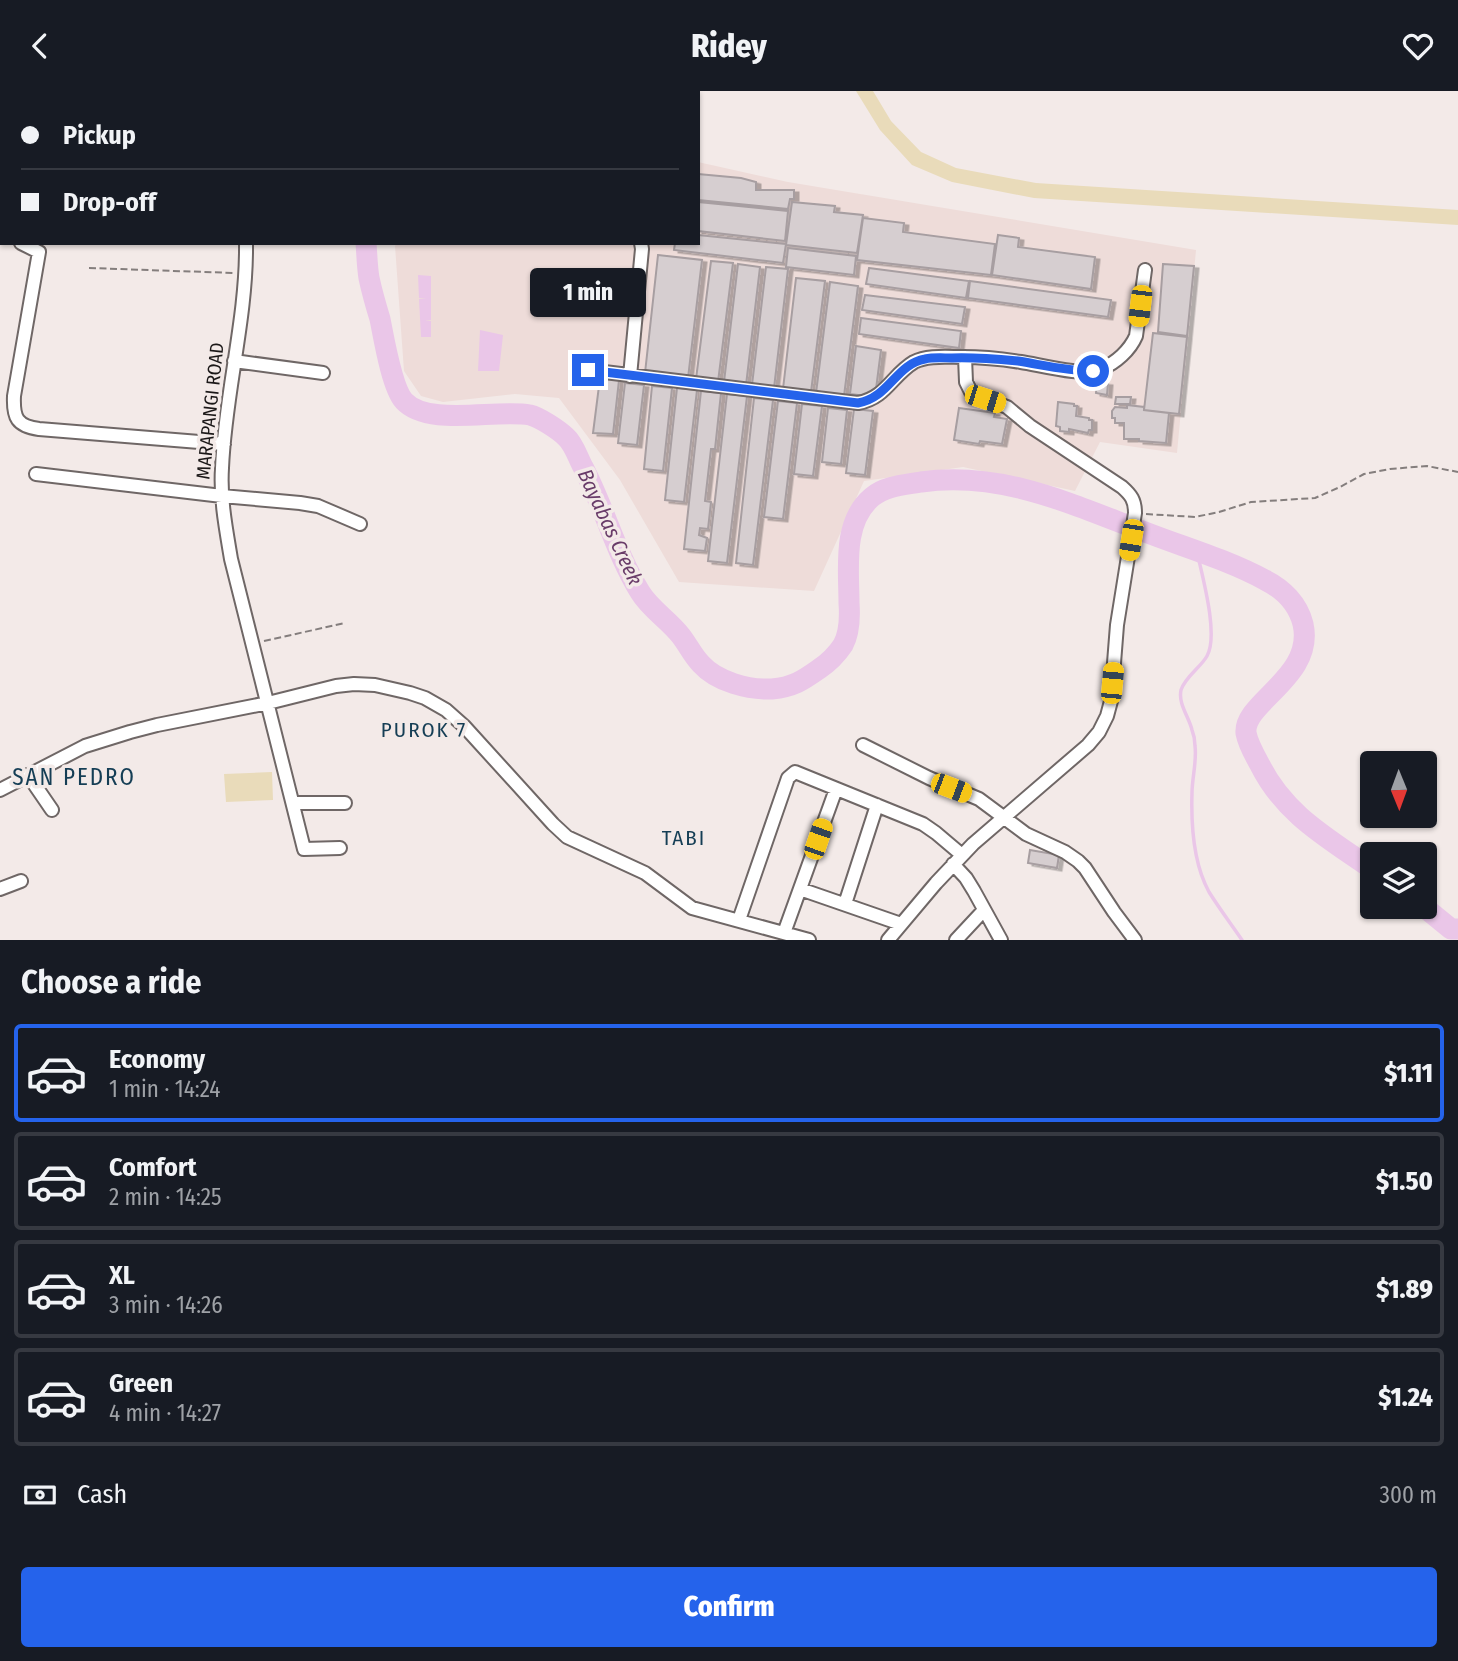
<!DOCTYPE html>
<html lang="en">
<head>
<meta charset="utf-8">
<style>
  :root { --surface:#171b24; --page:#242831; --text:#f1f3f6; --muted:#9ea1a6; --line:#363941; --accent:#2563eb }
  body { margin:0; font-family:"Fira Sans Condensed",sans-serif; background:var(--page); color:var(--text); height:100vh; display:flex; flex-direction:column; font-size:26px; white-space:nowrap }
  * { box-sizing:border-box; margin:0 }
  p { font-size:23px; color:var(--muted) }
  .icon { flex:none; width:38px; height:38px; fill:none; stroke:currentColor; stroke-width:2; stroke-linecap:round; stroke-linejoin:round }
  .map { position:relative; height:849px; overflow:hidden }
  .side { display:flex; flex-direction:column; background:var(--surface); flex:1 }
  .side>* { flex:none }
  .top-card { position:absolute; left:0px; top:0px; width:700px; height:154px; box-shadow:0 2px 5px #0004; display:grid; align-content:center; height:154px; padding:0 21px; background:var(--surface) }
  .needle { width:46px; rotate:179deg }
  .tools { position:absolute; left:1360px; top:660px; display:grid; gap:14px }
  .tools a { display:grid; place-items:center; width:77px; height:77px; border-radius:7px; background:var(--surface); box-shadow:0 2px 5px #0004; font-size:35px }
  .end { position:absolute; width:32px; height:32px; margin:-16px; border:9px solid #2563eb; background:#fff; box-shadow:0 0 0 4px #fff }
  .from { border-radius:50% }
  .bubble { position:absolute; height:49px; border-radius:7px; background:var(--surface); box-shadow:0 2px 5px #0004; font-size:23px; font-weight:800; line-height:49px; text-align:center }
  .car { position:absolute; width:21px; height:42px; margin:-21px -10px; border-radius:9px; box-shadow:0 0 5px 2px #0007; background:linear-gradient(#f5c518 24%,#345 0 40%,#f5c518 0 76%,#345 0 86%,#f5c518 0) }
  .top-card b { display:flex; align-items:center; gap:24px; height:66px; font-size:26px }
  .top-card b+b { border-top:2px solid var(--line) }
  .top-card i { width:18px; height:18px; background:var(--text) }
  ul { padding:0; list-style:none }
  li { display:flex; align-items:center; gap:21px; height:98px; margin:0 14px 10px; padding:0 7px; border:4px solid var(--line); border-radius:7px }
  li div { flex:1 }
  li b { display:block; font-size:26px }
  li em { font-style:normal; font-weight:800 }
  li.active { border-color:var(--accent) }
  li>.icon { width:63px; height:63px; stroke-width:1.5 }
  h2 { padding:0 21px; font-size:32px; line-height:84px }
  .pay { display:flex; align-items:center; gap:18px; height:77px; padding:0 21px; font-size:26px }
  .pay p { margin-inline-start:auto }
  .cta { display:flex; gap:14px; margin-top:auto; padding:14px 21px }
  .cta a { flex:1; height:80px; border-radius:7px; background:var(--accent); color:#fff; font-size:28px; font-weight:800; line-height:80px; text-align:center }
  header { display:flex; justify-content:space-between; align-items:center; height:91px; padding:0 21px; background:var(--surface); font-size:32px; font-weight:800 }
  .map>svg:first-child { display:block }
  .built { fill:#eedcd9 }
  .green { fill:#e9dbba }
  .water { fill:#eac6e8 }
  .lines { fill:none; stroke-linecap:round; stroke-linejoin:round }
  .stream { stroke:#eac6e8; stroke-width:3.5 }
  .river { stroke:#eac6e8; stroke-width:21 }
  .building { fill:#d6ced0; stroke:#a79ea1; stroke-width:2; filter:url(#shadow) }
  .minor-casing { stroke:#6f6766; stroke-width:16 }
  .path { stroke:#847e7d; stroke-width:2; stroke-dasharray:7 3.5; stroke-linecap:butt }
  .minor { stroke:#fff; stroke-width:12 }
  .route { stroke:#2563eb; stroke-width:9 }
  .labels { text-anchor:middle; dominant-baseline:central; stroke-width:7; stroke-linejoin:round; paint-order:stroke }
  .street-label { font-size:19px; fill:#1b1818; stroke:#f3eae8 }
  .water-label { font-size:21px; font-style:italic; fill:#693c69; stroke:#f3eae8 }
  .neighbourhood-label { font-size:21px; letter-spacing:2px; fill:#153e55; stroke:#f3eae8 }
  .quarter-label { font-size:23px; letter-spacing:2px; fill:#153e55; stroke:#f3eae8 }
</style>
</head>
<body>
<header><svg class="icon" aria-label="back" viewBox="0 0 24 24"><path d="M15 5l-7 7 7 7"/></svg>Ridey<svg class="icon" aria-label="heart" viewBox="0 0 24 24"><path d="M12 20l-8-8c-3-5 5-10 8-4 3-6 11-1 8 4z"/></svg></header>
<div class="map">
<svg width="1458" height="849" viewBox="0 0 1458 849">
  <defs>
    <filter id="shadow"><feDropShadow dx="4.5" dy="2.5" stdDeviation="0" flood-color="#0004"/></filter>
  </defs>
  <rect width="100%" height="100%" fill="#f3eae8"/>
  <path class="built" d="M 698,71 L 788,91 L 1196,159 L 1177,362 L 1100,351 L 1075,400 L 963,376 L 864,390 L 814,500 L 679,491 L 620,389 L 559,307 L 515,303 L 443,311 L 421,305 L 404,280 L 395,155 L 397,152 L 698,152 Z"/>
  <path class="green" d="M 856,0 L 873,0 L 891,30 L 921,61 L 956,77 L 1036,92 L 1458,119 L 1458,134 L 1034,107 L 952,91 L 912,74 L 880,39 Z
    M 272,681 L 273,709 L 226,711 L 224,683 Z"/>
  <path class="water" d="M 418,184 L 431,185 L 431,229 L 425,229 L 431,230 L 431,246 L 421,246 L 419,208 L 426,208 L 419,207 Z
    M 480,239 L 503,244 L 499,280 L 478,280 Z"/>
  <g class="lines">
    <path class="stream" d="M 1197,461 C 1202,484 1219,544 1207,565 C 1201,576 1185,586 1181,599 C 1178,613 1189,626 1192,639 C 1194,644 1195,650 1195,655 C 1197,670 1192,687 1192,702 C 1191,734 1193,772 1209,801 C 1219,817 1231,833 1242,849
      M 1451,838 L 1458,844"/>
    <path class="river" d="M 428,0 L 428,2
      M 366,152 C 367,164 367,175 369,187 C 372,201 376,215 380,228 C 384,248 392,297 404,310 C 428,336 495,318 530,324 C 539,326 559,339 566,346 C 574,353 578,367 583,376 C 604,416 616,462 640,501 C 650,518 669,529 681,545 C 688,554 693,565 701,573 C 717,591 749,599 772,598 C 793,596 802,590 819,578 C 828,572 837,563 843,554 C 850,541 850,526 849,512 C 849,478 842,431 872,406 C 885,395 904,394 921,391 C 1004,379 1077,416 1153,444 C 1190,458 1230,470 1265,489 C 1283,498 1298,513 1303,533 C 1315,586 1243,611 1246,642 C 1248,653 1255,665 1260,674 C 1285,724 1328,747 1372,778
      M 1424,816 L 1451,838 L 1458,838"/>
  </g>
  <path class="building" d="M 698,83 L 741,87 L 756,91 L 756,99 L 794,99 L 794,108 L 790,108 L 788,118 L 698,109 Z
    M 698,111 L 788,120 L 785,150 L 698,140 Z
    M 792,111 L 835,115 L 834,121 L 863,124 L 857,162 L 786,154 Z
    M 863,127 L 904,132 L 903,141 L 995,153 L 991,184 L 857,169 Z
    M 698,144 L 786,153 L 783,172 L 674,159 L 675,152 L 698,152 Z
    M 998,144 L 1019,147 L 1018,156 L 1095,166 L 1091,198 L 992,184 Z
    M 788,157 L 856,165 L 854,184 L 786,176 Z
    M 658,164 L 702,169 L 688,287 L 645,282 Z
    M 711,170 L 733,172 L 718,291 L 696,288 Z
    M 738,173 L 760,176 L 746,294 L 724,291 Z
    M 1163,173 L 1194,175 L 1187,245 L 1158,241 Z
    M 766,176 L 788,178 L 774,297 L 752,294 Z
    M 869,177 L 969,190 L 966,207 L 866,193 Z
    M 566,180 L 585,185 L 581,197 L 562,192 Z
    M 796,187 L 825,190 L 811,301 L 783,298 Z
    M 970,190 L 1111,209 L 1108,226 L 968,207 Z
    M 830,191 L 858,195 L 844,305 L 816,302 Z
    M 865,204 L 965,216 L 962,233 L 862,219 Z
    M 861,227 L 961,240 L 959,257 L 859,243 Z
    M 1153,242 L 1187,246 L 1179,323 L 1144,319 Z
    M 856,255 L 881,259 L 875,306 L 850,303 Z
    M 600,287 L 619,289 L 613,343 L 593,342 Z
    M 1097,291 L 1108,292 L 1107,304 L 1096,302 Z
    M 625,292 L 644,294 L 637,354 L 618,352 Z
    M 652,295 L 672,297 L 663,380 L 644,378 Z
    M 677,297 L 697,299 L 684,411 L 665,409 Z
    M 701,300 L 721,302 L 715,358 L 711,358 L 705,410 L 711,411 L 708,438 L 700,437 L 699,444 L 707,447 L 705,460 L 684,458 Z
    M 727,303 L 747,305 L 727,472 L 708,470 Z
    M 1116,306 L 1131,306 L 1130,313 L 1115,313 Z
    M 754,307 L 773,309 L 753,474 L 736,472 Z
    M 778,310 L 797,312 L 783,428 L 764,426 Z
    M 1058,311 L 1074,313 L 1074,315 L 1077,315 L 1076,325 L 1089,327 L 1089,329 L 1092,329 L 1092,339 L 1089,339 L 1088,342 L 1069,338 L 1069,341 L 1060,340 L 1060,336 L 1056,335 Z
    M 802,313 L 822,315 L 813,385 L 794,383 Z
    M 1127,314 L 1144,316 L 1144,319 L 1169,322 L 1166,352 L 1139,350 L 1139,348 L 1124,348 L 1124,332 L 1115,332 L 1115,327 L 1112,327 L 1112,320 L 1115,316 L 1127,317 Z
    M 828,317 L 847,319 L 841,373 L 822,371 Z
    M 959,317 L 995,322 L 994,326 L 1007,328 L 1002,353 L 980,350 L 979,353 L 954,349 Z
    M 854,318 L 873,320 L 865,384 L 846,382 Z
    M 1030,759 L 1059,764 L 1057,777 L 1028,772 Z"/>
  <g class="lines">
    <defs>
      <path id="minor" d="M 127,0 L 131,2
        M 0,144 L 2,144
        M 21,152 L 39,161 L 14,305 C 13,327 17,335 39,338 L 224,353
        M 246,152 C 247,227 225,302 222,377 C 220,408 226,438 231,468 L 304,758 L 340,757
        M 234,270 L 323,282
        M 588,279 L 858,312 C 886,307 892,284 914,271 C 927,264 947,266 962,266 C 982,266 1002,268 1021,271 C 1041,274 1083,286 1101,278 C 1116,272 1130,259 1136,245 L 1145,179
        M 630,285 L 642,158 L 641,152
        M 36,383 L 222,405 L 300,412 L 318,415 L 360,433
        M 863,654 L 929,687 L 979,708 L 1026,743 L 1065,761 L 1078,770 L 1085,777 L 1114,821 L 1135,849
        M 28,684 L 52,719
        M 0,699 L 85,655 L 130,641 L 157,634 L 268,612 L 336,595 L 354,593 L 375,594 L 410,602 L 425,607 L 446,619 L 464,635 L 553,733 L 567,746 L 645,782 L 692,817 L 809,849
        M 293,712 L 345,712
        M 953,773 L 966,787 L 974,800 L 1001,849
        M 0,798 L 21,790
        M 800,798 L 901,833
        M 845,813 L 877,714
        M 739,829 L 788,687 L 795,681 L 923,733 L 936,742 L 962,764
        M 784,842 L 836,698
        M 888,849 L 936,792 L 973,753 L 1088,654 L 1099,641 L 1107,625 L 1111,610 L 1117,534 L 1135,422 C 1135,409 1131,404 1122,396 L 1030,335 L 1007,316 L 972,303 L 966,291 L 965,266
        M 956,849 L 984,819"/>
    </defs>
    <use href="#minor" class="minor-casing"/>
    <path class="path" d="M 230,0 L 236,2
      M 293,2 L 298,0
      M 89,177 L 234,182
      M 1146,423 L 1195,426 L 1219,421 L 1251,411 L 1315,407 L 1340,396 L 1364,383 L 1390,378 L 1427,375 L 1458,381
      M 264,550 L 345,532"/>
    <use href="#minor" class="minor"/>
  </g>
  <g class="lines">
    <path class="route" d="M 588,279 L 858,312 C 889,307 896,273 925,268 C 934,266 943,267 952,267 C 974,266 996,268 1018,270 C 1043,274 1067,280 1093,280"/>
  </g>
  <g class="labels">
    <g class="street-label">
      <text transform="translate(210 320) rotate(-84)">MARAPANGI ROAD</text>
    </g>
    <g class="water-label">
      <text transform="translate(610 436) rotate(65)">Bayabas Creek</text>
    </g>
    <g class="neighbourhood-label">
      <text x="424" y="639">PUROK 7</text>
      <text x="684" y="747">TABI</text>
    </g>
    <g class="quarter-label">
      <text x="74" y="686">SAN PEDRO</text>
    </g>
  </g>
</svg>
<div class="tools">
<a><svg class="needle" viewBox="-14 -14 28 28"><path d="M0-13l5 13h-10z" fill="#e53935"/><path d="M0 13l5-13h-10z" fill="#9ea1a6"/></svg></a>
<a><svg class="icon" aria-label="layers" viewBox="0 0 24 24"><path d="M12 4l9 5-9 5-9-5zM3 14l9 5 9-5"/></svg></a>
</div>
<i class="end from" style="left:1093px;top:280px"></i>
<i class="end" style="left:588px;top:279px"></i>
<div class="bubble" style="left:530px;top:177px;width:116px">1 min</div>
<i class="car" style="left:1140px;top:215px;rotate:187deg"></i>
<i class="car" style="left:985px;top:308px;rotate:108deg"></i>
<i class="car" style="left:1131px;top:449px;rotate:189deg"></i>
<i class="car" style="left:1112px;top:592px;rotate:5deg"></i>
<i class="car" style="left:951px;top:697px;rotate:111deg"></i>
<i class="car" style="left:818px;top:748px;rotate:19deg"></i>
<div class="top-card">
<b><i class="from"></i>Pickup</b>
<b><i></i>Drop-off</b>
</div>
</div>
<section class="side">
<h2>Choose a ride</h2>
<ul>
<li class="active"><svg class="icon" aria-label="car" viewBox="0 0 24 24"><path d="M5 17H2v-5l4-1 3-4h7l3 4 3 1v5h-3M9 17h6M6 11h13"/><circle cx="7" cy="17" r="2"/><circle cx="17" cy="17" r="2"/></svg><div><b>Economy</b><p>1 min · 14:24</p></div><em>$1.11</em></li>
<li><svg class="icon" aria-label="car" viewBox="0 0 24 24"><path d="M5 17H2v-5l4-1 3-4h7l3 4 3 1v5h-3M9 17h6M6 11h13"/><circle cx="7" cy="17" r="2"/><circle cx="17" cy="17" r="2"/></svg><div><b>Comfort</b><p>2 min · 14:25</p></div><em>$1.50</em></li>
<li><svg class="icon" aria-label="car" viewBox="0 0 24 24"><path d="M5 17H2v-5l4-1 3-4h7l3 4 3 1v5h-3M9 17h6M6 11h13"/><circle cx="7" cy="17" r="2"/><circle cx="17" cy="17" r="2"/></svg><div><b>XL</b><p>3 min · 14:26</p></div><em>$1.89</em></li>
<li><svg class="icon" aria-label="car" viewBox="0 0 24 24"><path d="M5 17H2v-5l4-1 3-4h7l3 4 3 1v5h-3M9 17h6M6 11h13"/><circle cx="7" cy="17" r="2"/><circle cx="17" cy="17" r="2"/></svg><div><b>Green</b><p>4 min · 14:27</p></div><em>$1.24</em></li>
</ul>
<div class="pay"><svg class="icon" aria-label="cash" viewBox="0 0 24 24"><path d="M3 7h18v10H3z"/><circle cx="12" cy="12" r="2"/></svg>Cash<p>300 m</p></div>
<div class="cta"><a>Confirm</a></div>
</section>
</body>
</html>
